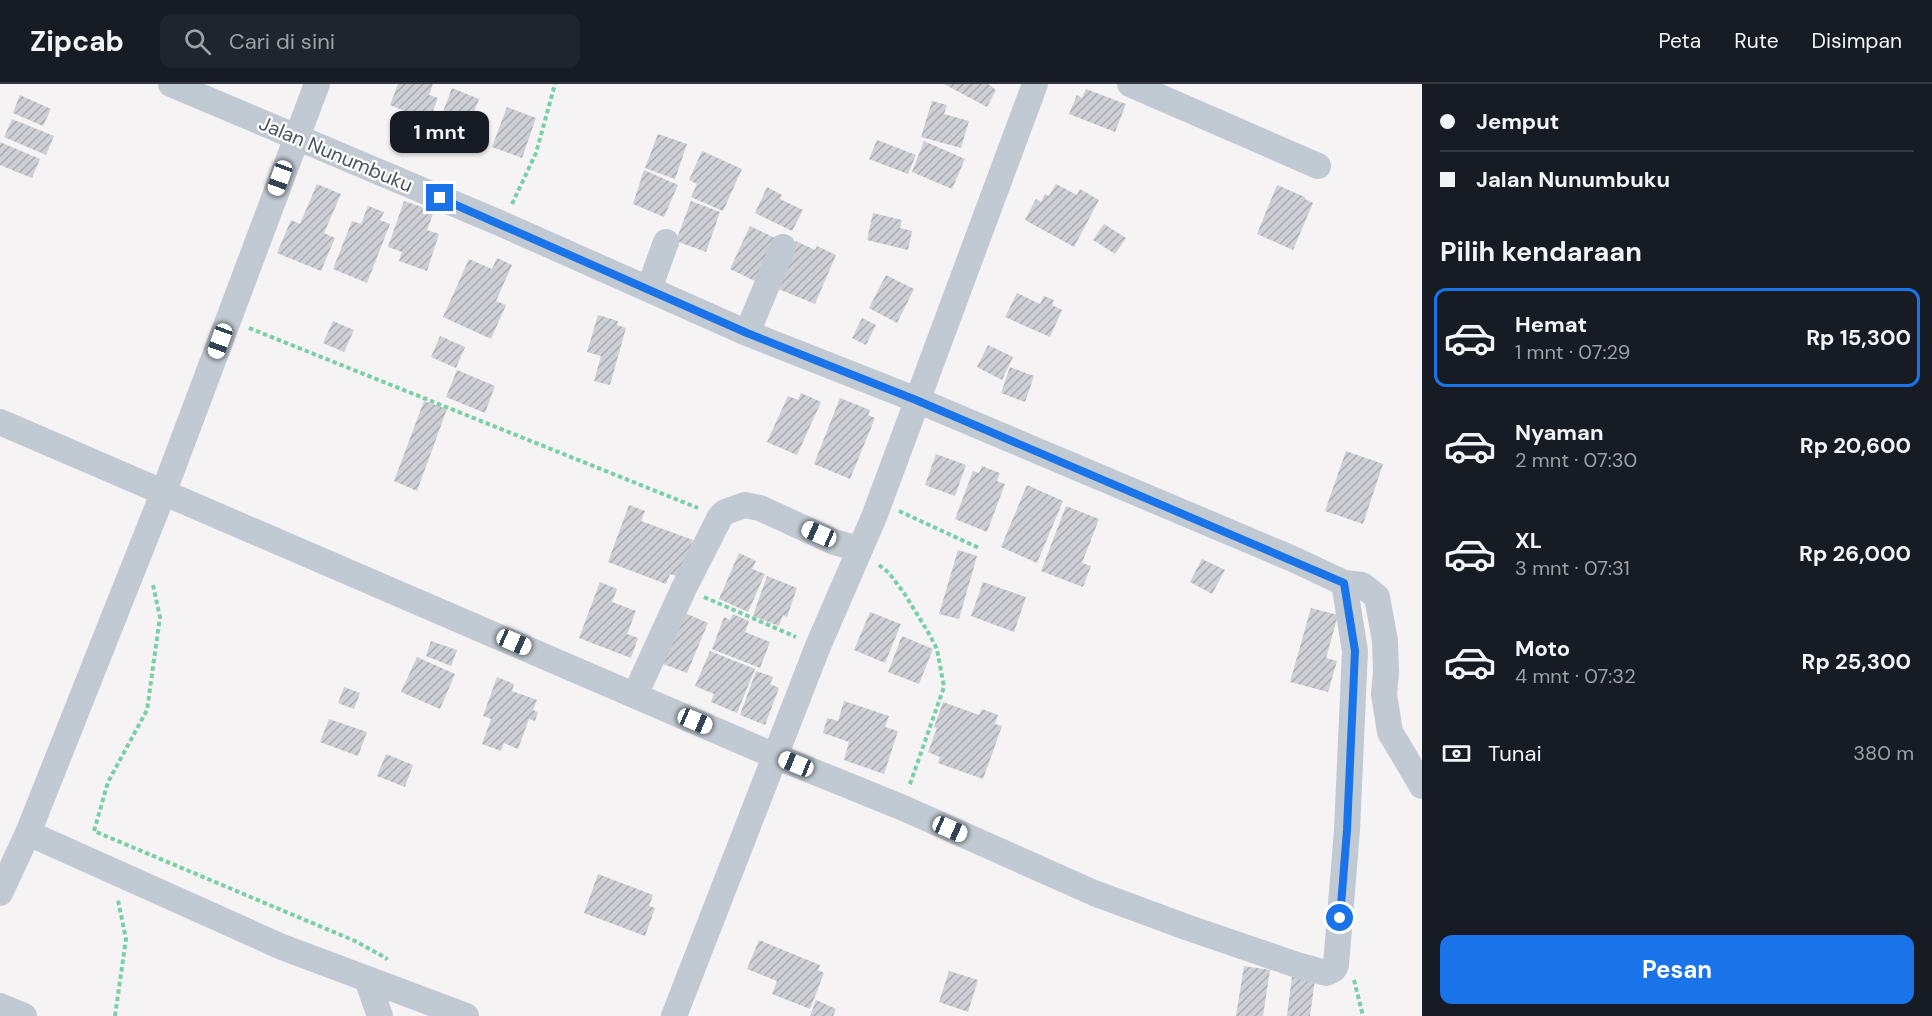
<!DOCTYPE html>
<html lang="id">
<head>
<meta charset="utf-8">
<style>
  :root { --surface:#171b24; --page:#20242c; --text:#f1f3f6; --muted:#9ea1a6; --line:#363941; --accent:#1a73e8 }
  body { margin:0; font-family:"DM Sans",sans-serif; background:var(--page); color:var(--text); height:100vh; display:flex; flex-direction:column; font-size:22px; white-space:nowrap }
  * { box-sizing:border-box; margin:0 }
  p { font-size:20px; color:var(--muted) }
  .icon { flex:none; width:33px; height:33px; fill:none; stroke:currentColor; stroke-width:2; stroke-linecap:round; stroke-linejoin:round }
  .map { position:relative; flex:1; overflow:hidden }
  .details { display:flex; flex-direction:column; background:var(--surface); width:510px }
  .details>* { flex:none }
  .banner { display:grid; align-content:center; height:132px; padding:0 18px; background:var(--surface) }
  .end { position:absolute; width:27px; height:27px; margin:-14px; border:8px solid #1a73e8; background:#fff; box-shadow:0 0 0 3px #fff }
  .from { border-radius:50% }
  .bubble { position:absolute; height:42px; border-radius:12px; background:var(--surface); box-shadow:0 2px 4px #0004; font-size:20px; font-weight:700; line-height:42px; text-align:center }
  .car { position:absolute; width:18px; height:36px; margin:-18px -9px; border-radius:8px; box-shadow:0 0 4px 2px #0007; background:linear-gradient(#fff 24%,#345 0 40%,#fff 0 76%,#345 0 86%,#fff 0) }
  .banner b { display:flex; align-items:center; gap:21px; height:57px; font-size:22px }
  .banner b+b { border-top:2px solid var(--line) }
  .banner i { width:15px; height:15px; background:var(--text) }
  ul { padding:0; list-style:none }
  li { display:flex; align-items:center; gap:18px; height:99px; margin:0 12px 9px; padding:0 6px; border:3px solid transparent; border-radius:12px }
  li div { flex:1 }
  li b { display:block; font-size:22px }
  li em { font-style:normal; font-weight:700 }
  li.active { border-color:var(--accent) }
  li>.icon { width:54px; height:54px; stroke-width:1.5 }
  h2 { padding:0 18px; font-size:27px; line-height:72px }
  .pay { display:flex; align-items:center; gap:15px; height:66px; padding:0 18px; font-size:22px }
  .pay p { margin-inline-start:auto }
  .primary-button { display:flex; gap:12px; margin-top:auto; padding:12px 18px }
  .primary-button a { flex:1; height:69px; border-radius:12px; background:var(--accent); color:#fff; font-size:24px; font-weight:700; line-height:69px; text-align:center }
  header { display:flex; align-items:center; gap:36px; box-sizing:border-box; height:84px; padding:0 30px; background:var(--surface); border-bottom:2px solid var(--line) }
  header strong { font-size:28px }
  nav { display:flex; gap:33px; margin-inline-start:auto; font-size:21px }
  .search { width:420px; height:54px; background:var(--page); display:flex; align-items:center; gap:15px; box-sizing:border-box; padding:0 21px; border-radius:12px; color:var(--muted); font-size:22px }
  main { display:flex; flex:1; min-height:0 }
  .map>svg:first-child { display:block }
  .building { fill:url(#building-hatch) }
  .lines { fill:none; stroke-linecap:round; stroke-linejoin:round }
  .path { stroke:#7ad0a6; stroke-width:4; stroke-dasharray:4.5 3; stroke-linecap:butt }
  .minor { stroke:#c1cad2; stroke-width:26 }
  .route { stroke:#1a73e8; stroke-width:8 }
  .labels { text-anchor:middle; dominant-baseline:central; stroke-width:4.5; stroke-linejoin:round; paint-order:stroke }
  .street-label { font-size:20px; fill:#4a5661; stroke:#fff }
</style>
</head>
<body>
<header>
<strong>Zipcab</strong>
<div class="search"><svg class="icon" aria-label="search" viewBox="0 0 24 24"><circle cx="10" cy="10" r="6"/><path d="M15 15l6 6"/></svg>Cari di sini</div>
<nav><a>Peta</a><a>Rute</a><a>Disimpan</a></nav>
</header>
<main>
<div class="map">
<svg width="1422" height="932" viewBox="0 0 1422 932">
  <defs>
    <pattern id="building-hatch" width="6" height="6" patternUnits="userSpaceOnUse" patternTransform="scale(1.5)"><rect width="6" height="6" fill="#cdcfd5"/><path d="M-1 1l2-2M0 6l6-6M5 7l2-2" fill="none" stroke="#a8abb0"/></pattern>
  </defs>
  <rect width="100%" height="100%" fill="#f5f3f3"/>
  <path class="building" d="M 398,0 L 433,0 L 429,11 L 438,14 L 429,37 L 390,21 Z
    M 944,0 L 988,0 L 996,6 L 987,23 Z
    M 452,4 L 479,15 L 466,49 L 439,38 Z
    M 1086,5 L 1126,20 L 1115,48 L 1069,30 L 1077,11 L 1082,14 Z
    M 20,11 L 51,25 L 43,42 L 13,29 Z
    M 932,17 L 947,21 L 944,30 L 969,37 L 961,64 L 921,53 Z
    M 507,23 L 536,34 L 522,74 L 492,63 Z
    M 12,35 L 54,52 L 46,71 L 4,53 Z
    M 658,50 L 687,60 L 675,95 L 645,84 Z
    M 877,56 L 916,71 L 908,90 L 869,75 Z
    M 924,57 L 965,75 L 952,105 L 912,88 Z
    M 0,58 L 40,75 L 32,94 L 0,81 Z
    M 702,67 L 742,85 L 723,127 L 691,113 L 697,100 L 689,96 Z
    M 644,86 L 678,101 L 664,133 L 633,120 Z
    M 317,100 L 341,110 L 324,149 L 335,154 L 321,187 L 277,169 L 291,136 L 300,140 Z
    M 1056,100 L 1077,111 L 1080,105 L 1099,116 L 1074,163 L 1025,136 L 1036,115 L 1041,118 L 1045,110 L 1049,112 Z
    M 1277,101 L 1305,113 L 1305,115 L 1313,119 L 1293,166 L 1257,150 Z
    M 767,103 L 782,111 L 780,115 L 803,126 L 792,147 L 755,129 Z
    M 404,117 L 434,127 L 427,146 L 439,150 L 427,187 L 399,177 L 402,168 L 388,163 Z
    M 691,117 L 720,128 L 706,168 L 676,157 Z
    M 368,122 L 384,128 L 380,136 L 390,140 L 367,199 L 333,185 L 352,137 L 361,140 Z
    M 873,129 L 902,136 L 900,144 L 912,147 L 908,166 L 867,156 Z
    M 1104,140 L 1126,154 L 1115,170 L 1093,156 Z
    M 750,142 L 779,156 L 759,199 L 730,185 Z
    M 796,157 L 815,166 L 817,162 L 836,171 L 815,220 L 776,204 Z
    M 497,174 L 512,181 L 496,217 L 506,221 L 491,255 L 443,233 L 469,175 L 492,185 Z
    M 886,191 L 914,205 L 897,239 L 869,224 Z
    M 1017,209 L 1040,220 L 1044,212 L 1054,216 L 1052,221 L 1062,226 L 1050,253 L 1005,233 Z
    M 598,231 L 618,237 L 617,241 L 626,244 L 610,301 L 594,297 L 601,272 L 587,268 Z
    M 862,234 L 876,241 L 866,261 L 852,254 Z
    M 333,237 L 354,246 L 344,268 L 323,259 Z
    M 440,252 L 465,263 L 456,284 L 431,273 Z
    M 988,261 L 1013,273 L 1002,296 L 977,283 Z
    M 1010,283 L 1034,292 L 1025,318 L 1001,309 Z
    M 457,286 L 495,302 L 485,329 L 446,313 Z
    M 801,309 L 821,318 L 797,371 L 767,358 L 788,312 L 798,316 Z
    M 840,314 L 870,326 L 868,331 L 875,334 L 850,395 L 814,380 Z
    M 424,317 L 447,325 L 417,407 L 394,397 Z
    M 1346,367 L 1383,380 L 1363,440 L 1325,427 Z
    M 936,370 L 966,381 L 955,412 L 925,401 Z
    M 982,382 L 1000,389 L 997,397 L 1005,400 L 987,448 L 955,435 L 973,387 L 979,389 Z
    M 1027,401 L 1063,417 L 1037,479 L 1001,463 Z
    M 629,421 L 645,427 L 641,437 L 693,456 L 679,493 L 670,490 L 666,500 L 608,478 Z
    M 1066,422 L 1099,435 L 1082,479 L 1091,482 L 1083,503 L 1041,487 Z
    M 958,466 L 977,472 L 959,535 L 939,530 Z
    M 739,469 L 756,477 L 752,485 L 765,490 L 748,528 L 719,515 Z
    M 1202,475 L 1225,486 L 1212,510 L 1190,498 Z
    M 767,492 L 797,504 L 787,533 L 783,531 L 779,542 L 753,532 Z
    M 600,498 L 617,505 L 612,518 L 636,527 L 627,550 L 638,554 L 631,574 L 579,554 Z
    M 983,498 L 1026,513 L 1014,548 L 971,532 Z
    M 1311,524 L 1338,531 L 1326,574 L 1337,577 L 1328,608 L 1290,598 Z
    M 870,528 L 901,540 L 885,579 L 854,566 Z
    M 685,529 L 708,539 L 687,589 L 663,580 Z
    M 733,530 L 749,537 L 745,548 L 770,558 L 760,584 L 712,565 L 724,533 L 730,536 Z
    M 902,552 L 933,565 L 919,600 L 888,588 Z
    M 431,557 L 457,566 L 451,582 L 426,572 Z
    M 710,567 L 755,585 L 737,629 L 711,618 L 714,610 L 695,602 Z
    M 417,573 L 455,590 L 440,625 L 401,608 Z
    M 756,587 L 773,593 L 770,600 L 779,604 L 765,641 L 740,631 Z
    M 497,593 L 514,600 L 512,607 L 537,616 L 533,626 L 538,628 L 535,637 L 529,635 L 518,665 L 504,659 L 501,667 L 482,660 L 491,635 L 483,632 Z
    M 344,603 L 360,609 L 354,625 L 338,619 Z
    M 844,617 L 889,632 L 885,643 L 898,647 L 884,690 L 844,676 L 849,658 L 823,649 L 827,634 L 838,637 Z
    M 943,618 L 979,631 L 982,625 L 998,631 L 995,640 L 1002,642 L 983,695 L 938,679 L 940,673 L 928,668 L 937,644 L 934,643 Z
    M 329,635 L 367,648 L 358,672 L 320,658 Z
    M 386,670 L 413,681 L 405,703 L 377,692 Z
    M 598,790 L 653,811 L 649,822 L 655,824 L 645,852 L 584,829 Z
    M 759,856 L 820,881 L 818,886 L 824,889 L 810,925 L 772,910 L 777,897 L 747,885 Z
    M 1244,882 L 1270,886 L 1263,932 L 1236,932 Z
    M 949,887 L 978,896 L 968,928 L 939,918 Z
    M 1292,892 L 1315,895 L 1310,932 L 1287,932 Z
    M 816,916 L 836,925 L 833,932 L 810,932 Z"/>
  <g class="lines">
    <path class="path" d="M 512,120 L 536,69 L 555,0
      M 249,244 L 698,424
      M 899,427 L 979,464
      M 879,481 L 889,489 L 904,509 L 928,548 L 937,565 L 944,603 L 909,703
      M 153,501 L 160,533 L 147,626 L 108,698 L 94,747 L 355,857 L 386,874 L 387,876
      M 704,513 L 796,553
      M 1354,896 L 1363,932
      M 115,932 L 126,855 L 118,816"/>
    <path class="minor" d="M 171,0 L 502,140 L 747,249 L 917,316 L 1293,475 L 1344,499 L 1362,501 L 1377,513 L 1385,557 L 1386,588 L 1384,610 L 1390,648 L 1422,702
      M 1130,0 L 1318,82
      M 649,205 L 666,158
      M 747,249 L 783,163
      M 0,338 L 775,672 L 901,723 L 1094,809 L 1186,843 L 1297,881 L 1326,889 L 1334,885 L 1336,881 L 1347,746 L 1355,567 L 1344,499
      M 635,611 L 684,504 L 720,433 L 725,428 L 745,421 L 760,424 L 834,458 L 859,465
      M 28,749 L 282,863 L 466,932
      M 0,809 L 28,749 L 164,407 L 317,0
      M 367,895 L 380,932
      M 0,922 L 24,932
      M 674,932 L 818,562 L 874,433 L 1035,0"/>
  </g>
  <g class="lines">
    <path class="route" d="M 440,114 L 747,249 L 916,316 L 1344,499 L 1355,567 L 1347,746 L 1340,834"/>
  </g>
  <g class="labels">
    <g class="street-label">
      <text transform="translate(336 70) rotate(23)">Jalan Nunumbuku</text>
    </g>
  </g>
</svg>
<i class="end from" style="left:1340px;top:834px"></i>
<i class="end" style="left:440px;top:114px"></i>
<div class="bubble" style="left:390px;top:27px;width:99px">1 mnt</div>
<i class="car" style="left:280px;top:94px;rotate:200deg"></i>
<i class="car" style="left:220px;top:257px;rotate:200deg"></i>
<i class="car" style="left:819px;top:450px;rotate:294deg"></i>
<i class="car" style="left:514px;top:558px;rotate:114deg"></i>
<i class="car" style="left:695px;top:637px;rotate:113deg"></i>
<i class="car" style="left:796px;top:680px;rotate:292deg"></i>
<i class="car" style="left:950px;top:745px;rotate:114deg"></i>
</div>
<section class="details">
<div class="banner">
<b><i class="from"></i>Jemput</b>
<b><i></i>Jalan Nunumbuku</b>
</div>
<h2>Pilih kendaraan</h2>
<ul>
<li class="active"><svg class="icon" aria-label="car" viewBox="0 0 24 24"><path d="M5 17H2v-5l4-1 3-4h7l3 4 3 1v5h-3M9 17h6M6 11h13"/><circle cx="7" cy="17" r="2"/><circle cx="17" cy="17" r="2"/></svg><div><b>Hemat</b><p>1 mnt · 07:29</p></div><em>Rp 15,300</em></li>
<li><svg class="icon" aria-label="car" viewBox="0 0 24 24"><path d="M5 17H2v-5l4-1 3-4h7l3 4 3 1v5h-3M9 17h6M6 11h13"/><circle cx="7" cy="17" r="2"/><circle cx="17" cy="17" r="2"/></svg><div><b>Nyaman</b><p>2 mnt · 07:30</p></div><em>Rp 20,600</em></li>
<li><svg class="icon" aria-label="car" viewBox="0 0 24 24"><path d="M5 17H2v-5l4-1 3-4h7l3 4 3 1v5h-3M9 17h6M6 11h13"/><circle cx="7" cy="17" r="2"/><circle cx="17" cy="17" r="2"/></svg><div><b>XL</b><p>3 mnt · 07:31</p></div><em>Rp 26,000</em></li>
<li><svg class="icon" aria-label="car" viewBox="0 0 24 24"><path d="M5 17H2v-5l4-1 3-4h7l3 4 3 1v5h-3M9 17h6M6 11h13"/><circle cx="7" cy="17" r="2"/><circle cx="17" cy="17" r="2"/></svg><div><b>Moto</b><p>4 mnt · 07:32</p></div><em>Rp 25,300</em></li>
</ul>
<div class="pay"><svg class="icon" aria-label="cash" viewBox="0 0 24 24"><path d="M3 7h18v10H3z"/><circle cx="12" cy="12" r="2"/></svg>Tunai<p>380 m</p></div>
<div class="primary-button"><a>Pesan</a></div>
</section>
</main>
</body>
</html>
